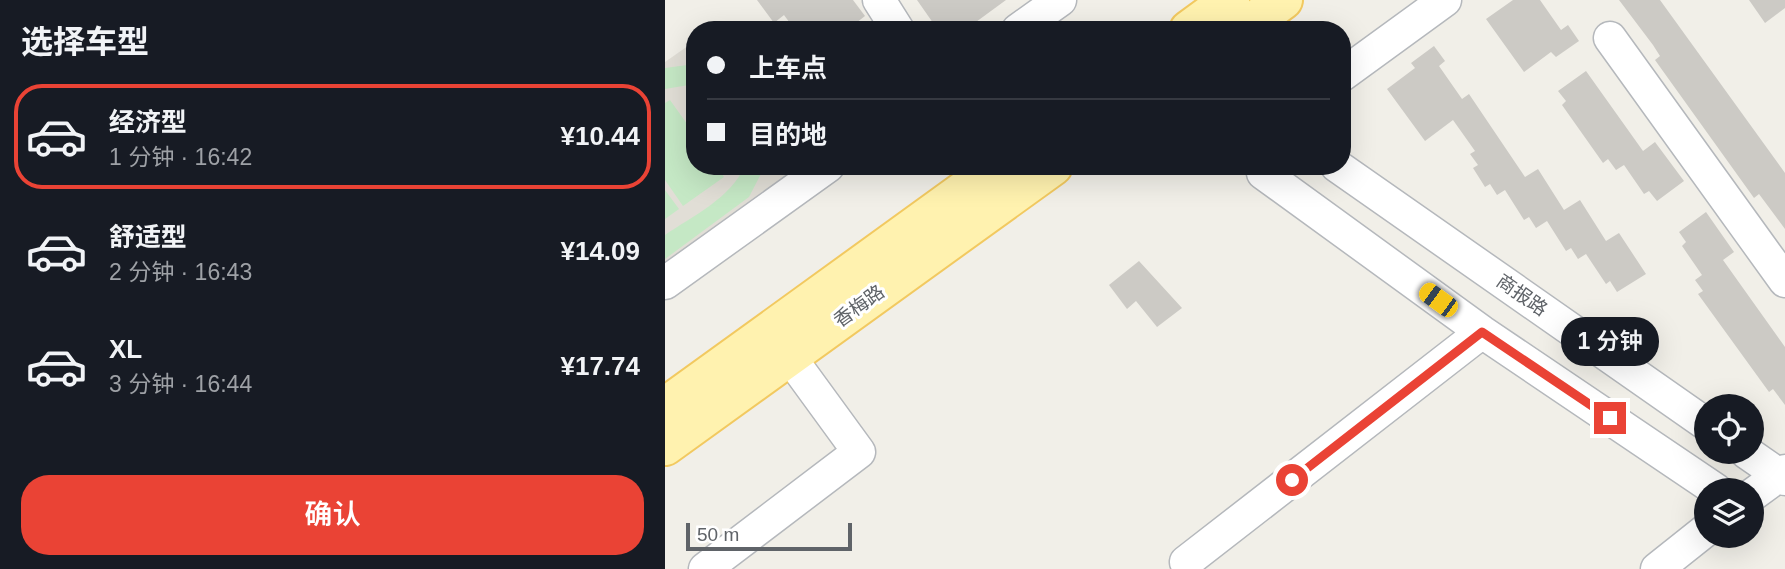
<!DOCTYPE html>
<html lang="zh">
<head>
<meta charset="utf-8">
<style>
  :root { --surface:#171b24; --page:#242831; --text:#f1f3f6; --muted:#9ea1a6; --line:#363941; --accent:#ea4335 }
  body { margin:0; font-family:Arial,"Noto Sans SC",sans-serif; background:var(--page); color:var(--text); height:100vh; display:flex; flex-direction:column; font-size:26px; white-space:nowrap }
  * { box-sizing:border-box; margin:0 }
  p { font-size:23px; color:var(--muted) }
  .icon { flex:none; width:38px; height:38px; fill:none; stroke:currentColor; stroke-width:2; stroke-linecap:round; stroke-linejoin:round }
  .map { position:relative; flex:1; overflow:hidden }
  .panel { display:flex; flex-direction:column; background:var(--surface); width:665px }
  .panel>* { flex:none }
  .banner { position:absolute; left:21px; top:21px; width:665px; height:154px; border-radius:28px; box-shadow:0 7px 28px #0002; display:grid; align-content:center; height:154px; padding:0 21px; background:var(--surface) }
  .buttons { position:absolute; left:1029px; top:394px; display:grid; gap:14px }
  .buttons a { display:grid; place-items:center; width:70px; height:70px; border-radius:50%; background:var(--surface); box-shadow:0 7px 28px #0002; font-size:35px }
  .scale { position:absolute; left:21px; bottom:18px; width:166px; box-sizing:border-box; padding-left:7px; border:4px solid #5f6368; border-top:0; font-size:19px; line-height:24px; white-space:nowrap; color:#5f6368; -webkit-text-stroke:5px #fff; paint-order:stroke }
  .end { position:absolute; width:32px; height:32px; margin:-16px; border:9px solid #ea4335; background:#fff; box-shadow:0 0 0 4px #fff }
  .from { border-radius:50% }
  .bubble { position:absolute; height:49px; border-radius:24px; background:var(--surface); box-shadow:0 7px 28px #0002; font-size:23px; font-weight:600; line-height:49px; text-align:center }
  .car { position:absolute; width:21px; height:42px; margin:-21px -10px; border-radius:9px; box-shadow:0 0 5px 2px #0007; background:linear-gradient(#f5c518 24%,#345 0 40%,#f5c518 0 76%,#345 0 86%,#f5c518 0) }
  .banner b { display:flex; align-items:center; gap:24px; height:66px; font-size:26px }
  .banner b+b { border-top:2px solid var(--line) }
  .banner i { width:18px; height:18px; background:var(--text) }
  ul { padding:0; list-style:none }
  li { display:flex; align-items:center; gap:21px; height:105px; margin:0 14px 10px; padding:0 7px; border:4px solid transparent; border-radius:28px }
  li div { flex:1 }
  li b { display:block; font-size:26px }
  li em { font-style:normal; font-weight:600 }
  li.active { border-color:var(--accent) }
  li>.icon { width:63px; height:63px; stroke-width:1.5 }
  h2 { padding:0 21px; font-size:32px; line-height:84px }
  .action { display:flex; gap:14px; margin-top:auto; padding:14px 21px }
  .action a { flex:1; height:80px; border-radius:28px; background:var(--accent); color:#fff; font-size:28px; font-weight:600; line-height:80px; text-align:center }
  main { display:flex; flex:1; min-height:0 }
  .map>svg:first-child { display:block }
  .education { fill:#e1ded6 }
  .green { fill:#c5e8c5 }
  .building { fill:#cccac5 }
  .lines { fill:none; stroke-linecap:round; stroke-linejoin:round }
  .minor-casing { stroke:#b5b8bc; stroke-width:35 }
  .major-casing { stroke:#f2c960; stroke-width:42 }
  .minor { stroke:#fff; stroke-width:32 }
  .major { stroke:#fff2af; stroke-width:38 }
  .route { stroke:#ea4335; stroke-width:9 }
  .labels { text-anchor:middle; dominant-baseline:central; stroke-width:6; stroke-linejoin:round; paint-order:stroke }
  .street-label { font-size:19px; fill:#5f6368; stroke:#fff }
</style>
</head>
<body>
<main>
<section class="panel">
<h2>选择车型</h2>
<ul>
<li class="active"><svg class="icon" aria-label="car" viewBox="0 0 24 24"><path d="M5 17H2v-5l4-1 3-4h7l3 4 3 1v5h-3M9 17h6M6 11h13"/><circle cx="7" cy="17" r="2"/><circle cx="17" cy="17" r="2"/></svg><div><b>经济型</b><p>1 分钟 · 16:42</p></div><em>¥10.44</em></li>
<li><svg class="icon" aria-label="car" viewBox="0 0 24 24"><path d="M5 17H2v-5l4-1 3-4h7l3 4 3 1v5h-3M9 17h6M6 11h13"/><circle cx="7" cy="17" r="2"/><circle cx="17" cy="17" r="2"/></svg><div><b>舒适型</b><p>2 分钟 · 16:43</p></div><em>¥14.09</em></li>
<li><svg class="icon" aria-label="car" viewBox="0 0 24 24"><path d="M5 17H2v-5l4-1 3-4h7l3 4 3 1v5h-3M9 17h6M6 11h13"/><circle cx="7" cy="17" r="2"/><circle cx="17" cy="17" r="2"/></svg><div><b>XL</b><p>3 分钟 · 16:44</p></div><em>¥17.74</em></li>
</ul>
<div class="action"><a>确认</a></div>
</section>
<div class="map">
<svg width="1120" height="569" viewBox="0 0 1120 569">
  <rect width="100%" height="100%" fill="#f1efe8"/>
  <path class="education" d="M 30,41 L 30,166 L 139,166 L 0,267 L 0,62 Z"/>
  <path class="green" d="M 30,64 L 30,84 L 0,89 L 0,68 Z
    M 5,100 L 30,135 L 30,166 L 52,166 L 59,177 L 18,206 L 0,180 L 0,103 Z
    M 79,166 L 100,166 L 84,197 L 0,259 L 0,235 C 26,217 68,197 79,166 Z
    M 0,190 L 14,209 L 0,219 Z"/>
  <path class="building" d="M 92,0 L 188,0 L 200,16 L 182,30 L 130,30 L 119,15 L 109,23 Z
    M 252,0 L 341,0 L 300,30 L 273,30 Z
    M 848,0 L 875,0 L 896,30 L 903,25 L 914,41 L 891,57 L 886,52 L 859,72 L 821,19 Z
    M 954,0 L 995,0 L 1120,173 L 1120,229 L 1094,194 L 1089,198 L 990,60 L 995,56 L 988,45 Z
    M 1084,0 L 1120,0 L 1120,8 L 1100,23 Z
    M 769,46 L 780,61 L 774,66 L 797,99 L 804,94 L 860,177 L 873,169 L 899,210 L 915,200 L 941,241 L 954,233 L 981,274 L 952,292 L 945,281 L 941,284 L 921,254 L 913,259 L 906,248 L 901,251 L 882,221 L 871,228 L 864,217 L 859,220 L 840,190 L 832,195 L 825,184 L 820,187 L 808,168 L 813,165 L 805,154 L 810,151 L 788,120 L 760,141 L 722,89 L 750,68 L 746,63 Z
    M 921,71 L 978,151 L 990,142 L 1019,181 L 992,201 L 984,191 L 979,194 L 959,165 L 951,170 L 943,159 L 938,163 L 897,105 L 901,101 L 893,91 Z
    M 1041,212 L 1069,252 L 1058,260 L 1120,347 L 1120,405 L 1108,389 L 1104,392 L 1033,294 L 1038,291 L 1030,280 L 1037,275 L 1017,246 L 1021,242 L 1014,232 Z
    M 474,261 L 517,308 L 492,327 L 471,301 L 462,309 L 444,285 Z"/>
  <g class="lines">
    <defs>
      <path id="minor" d="M 214,0 L 233,30
        M 353,30 L 395,0
        M 945,38 L 1120,281
        M 677,75 L 780,0
        M 672,166 L 1041,424
        M 598,173 L 817,332 L 1051,490
        M 0,283 L 163,166
        M 1081,452 L 1120,479
        M 1087,495 L 1120,471
        M 521,562 L 817,332
        M 40,569 L 194,452 L 124,356
        M 992,569 L 1041,530"/>
      <path id="major" d="M 524,30 L 565,0
        M 577,30 L 618,0
        M 0,407 L 333,166
        M 0,446 L 388,166"/>
    </defs>
    <use href="#minor" class="minor-casing"/>
    <use href="#major" class="major-casing"/>
    <use href="#minor" class="minor"/>
    <use href="#major" class="major"/>
  </g>
  <g class="lines">
    <path class="route" d="M 627,480 L 817,332 L 945,418"/>
  </g>
  <g class="labels">
    <g class="street-label">
      <text transform="translate(857 295) rotate(35)">商报路</text>
      <text transform="translate(194 306) rotate(-36)">香梅路</text>
    </g>
  </g>
</svg>
<div class="buttons">
<a><svg class="icon" aria-label="locate" viewBox="0 0 24 24"><circle cx="12" cy="12" r="6"/><path d="M12 2v4M12 18v4M2 12h4M18 12h4"/></svg></a>
<a><svg class="icon" aria-label="layers" viewBox="0 0 24 24"><path d="M12 4l9 5-9 5-9-5zM3 14l9 5 9-5"/></svg></a>
</div>
<div class="scale">50 m</div>
<i class="end from" style="left:627px;top:480px"></i>
<i class="end" style="left:945px;top:418px"></i>
<div class="bubble" style="left:896px;top:317px;width:98px">1 分钟</div>
<i class="car" style="left:773px;top:300px;rotate:306deg"></i>
<div class="banner">
<b><i class="from"></i>上车点</b>
<b><i></i>目的地</b>
</div>
</div>
</main>
</body>
</html>
